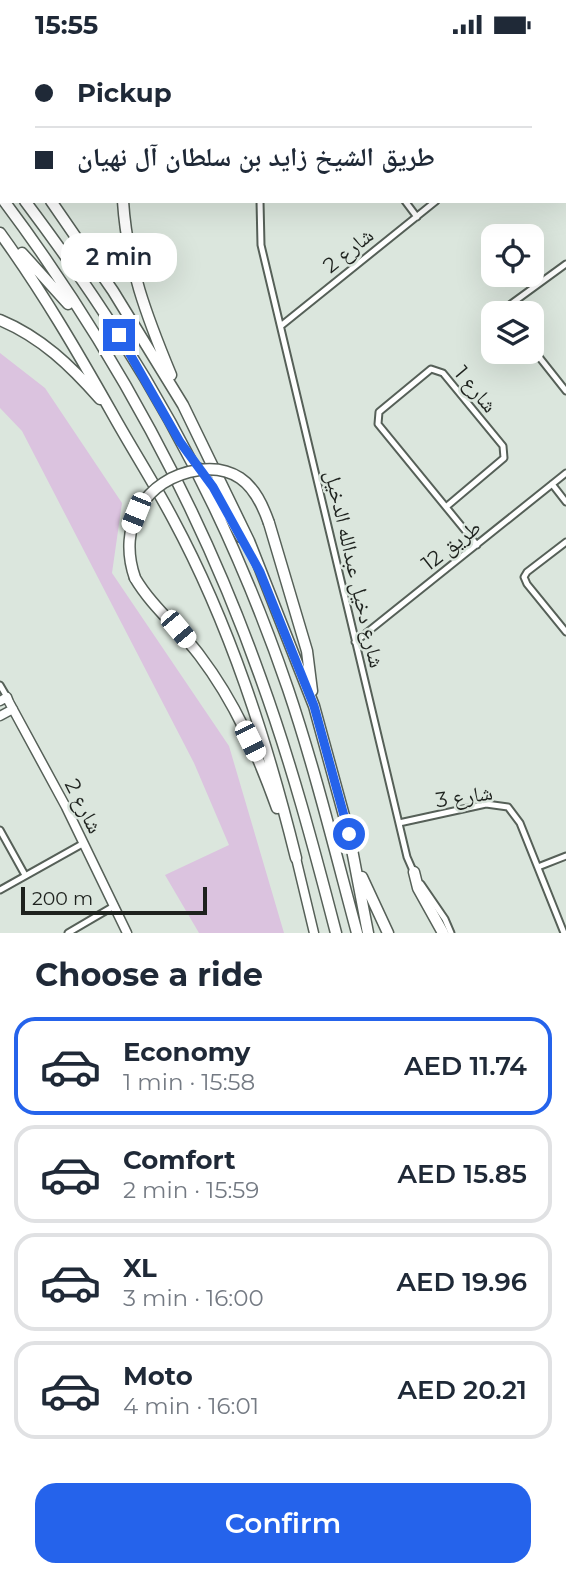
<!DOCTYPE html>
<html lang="en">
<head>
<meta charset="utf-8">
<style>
  :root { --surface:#fff; --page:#f2f2f3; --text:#1f2937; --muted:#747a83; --line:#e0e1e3; --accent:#2563eb }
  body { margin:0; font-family:Montserrat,"Noto Naskh Arabic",sans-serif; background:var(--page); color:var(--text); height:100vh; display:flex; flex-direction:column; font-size:26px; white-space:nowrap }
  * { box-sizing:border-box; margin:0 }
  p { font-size:23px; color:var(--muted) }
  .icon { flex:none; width:38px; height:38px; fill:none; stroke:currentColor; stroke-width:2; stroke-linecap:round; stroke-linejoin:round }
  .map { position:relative; height:884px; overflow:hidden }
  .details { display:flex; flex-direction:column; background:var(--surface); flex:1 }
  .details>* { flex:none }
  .banner { position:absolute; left:0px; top:0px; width:567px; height:154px; box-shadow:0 7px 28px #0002; display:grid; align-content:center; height:154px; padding:0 35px; background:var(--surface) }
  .fabs { position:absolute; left:481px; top:175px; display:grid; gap:14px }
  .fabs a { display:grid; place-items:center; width:63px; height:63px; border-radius:14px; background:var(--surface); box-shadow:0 7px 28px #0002; font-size:35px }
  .scale { position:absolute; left:21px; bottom:18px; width:186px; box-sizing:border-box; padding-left:7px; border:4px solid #1e221e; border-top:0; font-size:19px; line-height:24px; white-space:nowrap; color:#1e221e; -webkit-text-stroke:5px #dbe6dd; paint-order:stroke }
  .end { position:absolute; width:32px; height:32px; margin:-16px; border:9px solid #2563eb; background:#fff; box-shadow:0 0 0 4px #fff }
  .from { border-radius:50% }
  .bubble { position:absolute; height:49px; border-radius:21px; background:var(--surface); box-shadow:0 7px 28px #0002; font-size:23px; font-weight:600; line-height:49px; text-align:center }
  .car { position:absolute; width:21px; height:42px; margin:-21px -10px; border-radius:9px; box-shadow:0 0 5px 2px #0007; background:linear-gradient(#fff 24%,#345 0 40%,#fff 0 76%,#345 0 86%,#fff 0) }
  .banner b { display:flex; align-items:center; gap:24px; height:66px; font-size:26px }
  .banner b+b { border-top:2px solid var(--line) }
  .banner i { width:18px; height:18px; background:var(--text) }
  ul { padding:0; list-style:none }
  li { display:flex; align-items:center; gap:21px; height:98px; margin:0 14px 10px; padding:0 21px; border:4px solid var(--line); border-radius:21px }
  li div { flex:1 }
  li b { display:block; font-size:26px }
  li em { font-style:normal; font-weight:600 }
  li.on { border-color:var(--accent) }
  li>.icon { width:63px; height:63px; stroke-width:1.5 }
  h2 { padding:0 35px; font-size:32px; line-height:84px }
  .action { display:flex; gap:14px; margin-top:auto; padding:14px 35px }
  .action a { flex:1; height:80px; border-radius:21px; background:var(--accent); color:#fff; font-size:28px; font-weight:600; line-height:80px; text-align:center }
  .status { display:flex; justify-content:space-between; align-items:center; height:49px; padding:0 35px; background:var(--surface); direction:ltr }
  .status svg { height:19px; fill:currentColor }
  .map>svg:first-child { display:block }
  .green { fill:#dbc3df }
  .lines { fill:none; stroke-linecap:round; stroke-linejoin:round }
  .street-casing { stroke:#566058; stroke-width:9 }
  .secondary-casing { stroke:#566058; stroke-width:11 }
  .highway-casing { stroke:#566058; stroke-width:13 }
  .street { stroke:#fff; stroke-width:5 }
  .secondary { stroke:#fff; stroke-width:8 }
  .highway { stroke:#fff; stroke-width:10 }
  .highway-bridge-casing { stroke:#566058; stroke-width:13; stroke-linecap:butt }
  .highway-bridge { stroke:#fff; stroke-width:10 }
  .route { stroke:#2563eb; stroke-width:9 }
  .labels { text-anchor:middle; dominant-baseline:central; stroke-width:5; stroke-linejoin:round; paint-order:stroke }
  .street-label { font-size:21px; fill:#1e221e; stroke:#dbe6dd }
</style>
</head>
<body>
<div class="status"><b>15:55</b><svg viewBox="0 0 49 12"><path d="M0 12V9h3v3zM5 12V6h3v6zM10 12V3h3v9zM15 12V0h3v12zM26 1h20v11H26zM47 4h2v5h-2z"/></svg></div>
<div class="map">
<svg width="566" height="884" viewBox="0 0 566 884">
  <rect width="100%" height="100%" fill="#dbe6dd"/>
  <path class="green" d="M 0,304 L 45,339 L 122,454 L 112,524 L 229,697 L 284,884 L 199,884 L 165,826 L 229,796 L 194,714 L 22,382 L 0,359 Z"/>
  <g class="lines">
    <defs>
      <path id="street" d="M 498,0 L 500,2
        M 386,2 L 388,0
        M 468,2 L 471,0
        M 260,152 L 261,196 L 407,808 L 414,824
        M 405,152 L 417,168
        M 507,264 L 511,255 L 566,215
        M 282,276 L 436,152
        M 532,299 L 566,342
        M 552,435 L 566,453
        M 446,458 L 504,409 L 503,397 L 443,324 L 431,320 L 379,363 L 378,375 L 477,496
        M 566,493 L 527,523 L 524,528 L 527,535 L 566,583
        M 355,593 L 566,424
        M 0,636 L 7,648
        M 399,774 L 486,755 L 508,758 L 520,774 L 564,884
        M 0,781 L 25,826
        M 538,818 L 566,807
        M 421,835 L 445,870 L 451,884
        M 0,841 L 84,794
        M 68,884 L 114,857"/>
      <path id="secondary" d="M 0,652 L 7,648 L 9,653 L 66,758 L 127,884
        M 0,667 L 13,660
        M 296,809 L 314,884"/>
      <path id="highway" d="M 95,0 L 96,2
        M 130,2 L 130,0
        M 0,78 L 2,79
        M 0,86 L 2,89
        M 0,118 L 2,120
        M 4,152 C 112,296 201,460 261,630 C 291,713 314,799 336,884
        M 25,152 C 58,196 90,241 119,287 C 189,396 246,517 288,640 C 315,720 335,802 357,884
        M 51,152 L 113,242 L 183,356 L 249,492 L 314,657 L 349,785 L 368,884
        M 123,152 C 127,216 147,268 171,326
        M 0,184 C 42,242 77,302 112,364 C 132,400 154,434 173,470 C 230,576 267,692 296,809
        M 22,204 L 68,255
        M 0,271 C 41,288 71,317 100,350
        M 200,420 L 213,438 L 241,488
        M 269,474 L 307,602 L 312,642
        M 135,529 C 152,558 180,580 200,607 C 235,653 258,706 277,759
        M 414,823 L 418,839 L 443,884
        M 362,828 L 388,884"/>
    </defs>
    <use href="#street" class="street-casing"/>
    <use href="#secondary" class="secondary-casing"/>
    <use href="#highway" class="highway-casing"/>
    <use href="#street" class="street"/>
    <use href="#secondary" class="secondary"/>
    <use href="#highway" class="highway"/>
    <defs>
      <path id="highway-bridge" d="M 135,529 C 117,478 144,429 199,421 C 213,419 228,421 240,429 C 255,439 263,457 269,474"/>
    </defs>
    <use href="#highway-bridge" class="highway-bridge-casing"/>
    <use href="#highway-bridge" class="highway-bridge"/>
  </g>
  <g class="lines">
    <path class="route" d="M 119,286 L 180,393 L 213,438 L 260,523 L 314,657 L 349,785"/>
  </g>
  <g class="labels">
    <g class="street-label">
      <text transform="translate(348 201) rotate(-39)">شارع 2</text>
      <text transform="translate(476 340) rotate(50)">شارع 1</text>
      <text transform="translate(451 496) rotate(-38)">طريق 12</text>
      <text transform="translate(355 520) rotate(77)">شارع دخيل عبدالله الدخيل</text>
      <text transform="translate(464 747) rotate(-8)">شارع 3</text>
      <text transform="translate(84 757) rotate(63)">شارع 2</text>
    </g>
  </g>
</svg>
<div class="fabs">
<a><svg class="icon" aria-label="locate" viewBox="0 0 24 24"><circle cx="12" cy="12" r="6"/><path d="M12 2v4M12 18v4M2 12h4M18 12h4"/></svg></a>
<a><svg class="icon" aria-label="layers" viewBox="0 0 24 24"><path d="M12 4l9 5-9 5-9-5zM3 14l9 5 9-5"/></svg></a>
</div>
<div class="scale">200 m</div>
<i class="end from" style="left:349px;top:785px"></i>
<i class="end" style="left:119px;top:286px"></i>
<div class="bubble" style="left:61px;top:184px;width:116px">2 min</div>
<i class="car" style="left:136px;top:464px;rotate:202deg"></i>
<i class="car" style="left:178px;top:580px;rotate:140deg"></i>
<i class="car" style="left:250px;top:692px;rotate:154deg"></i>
<div class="banner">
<b><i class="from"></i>Pickup</b>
<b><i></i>طريق الشيخ زايد بن سلطان آل نهيان</b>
</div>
</div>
<section class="details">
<h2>Choose a ride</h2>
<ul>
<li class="on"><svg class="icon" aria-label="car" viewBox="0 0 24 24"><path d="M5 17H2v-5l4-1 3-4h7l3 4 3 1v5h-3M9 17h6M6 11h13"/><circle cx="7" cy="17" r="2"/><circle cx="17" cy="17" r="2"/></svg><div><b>Economy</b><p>1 min · 15:58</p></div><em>AED 11.74</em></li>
<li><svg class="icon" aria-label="car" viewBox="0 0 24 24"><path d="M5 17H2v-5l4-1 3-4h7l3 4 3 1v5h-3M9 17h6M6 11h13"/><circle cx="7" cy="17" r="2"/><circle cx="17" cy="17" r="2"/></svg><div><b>Comfort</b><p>2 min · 15:59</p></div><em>AED 15.85</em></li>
<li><svg class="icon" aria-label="car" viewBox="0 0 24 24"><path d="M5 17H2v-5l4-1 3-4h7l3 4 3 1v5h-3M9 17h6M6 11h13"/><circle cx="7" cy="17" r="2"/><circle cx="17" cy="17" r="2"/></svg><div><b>XL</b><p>3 min · 16:00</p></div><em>AED 19.96</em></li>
<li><svg class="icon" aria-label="car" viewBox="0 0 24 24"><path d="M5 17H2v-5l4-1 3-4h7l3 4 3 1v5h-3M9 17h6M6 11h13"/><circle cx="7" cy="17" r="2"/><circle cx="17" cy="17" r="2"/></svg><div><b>Moto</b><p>4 min · 16:01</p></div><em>AED 20.21</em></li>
</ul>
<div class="action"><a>Confirm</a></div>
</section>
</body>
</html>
